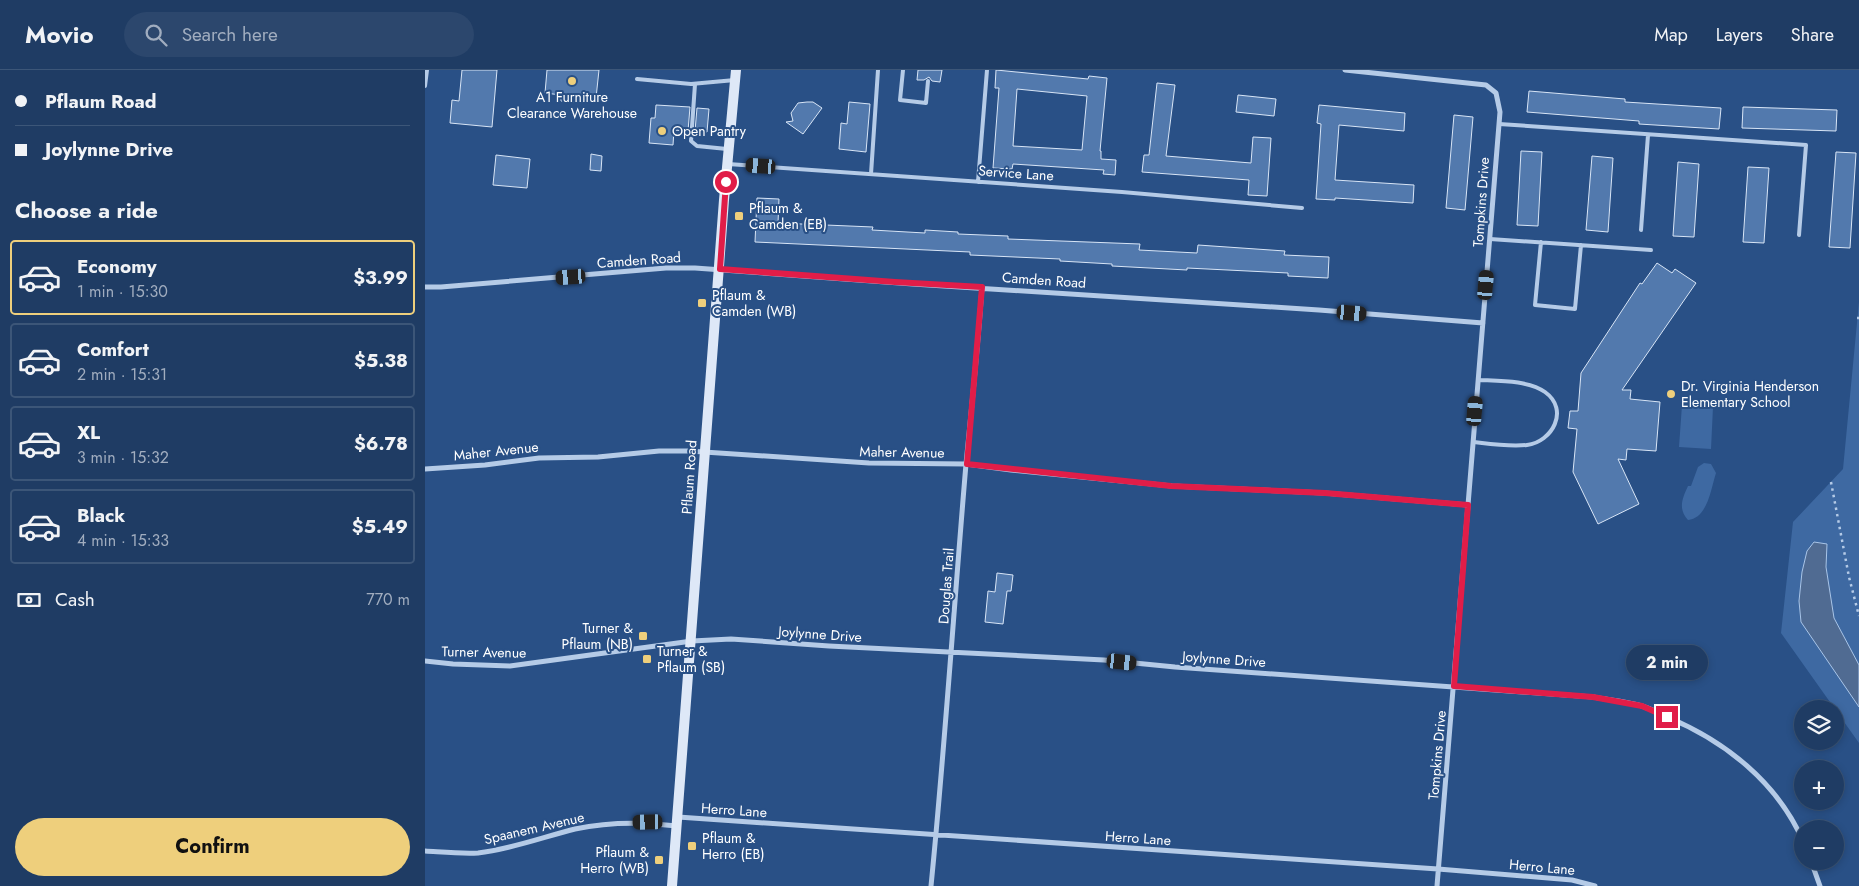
<!DOCTYPE html>
<html lang="en">
<head>
<meta charset="utf-8">
<style>
  :root { --surface:#1f3c64; --page:#2c476d; --text:#f1f3f6; --muted:#a1adbf; --line:#3c5678; --accent:#eecf7c }
  body { margin:0; font-family:Jost,sans-serif; background:var(--page); color:var(--text); height:100vh; display:flex; flex-direction:column; font-size:19px; white-space:nowrap }
  * { box-sizing:border-box; margin:0 }
  p { font-size:16px; color:var(--muted) }
  .icon { flex:none; width:28px; height:28px; fill:none; stroke:currentColor; stroke-width:2; stroke-linecap:round; stroke-linejoin:round }
  .map { position:relative; flex:1; overflow:hidden }
  .drawer { display:flex; flex-direction:column; background:var(--surface); width:425px }
  .drawer>* { flex:none }
  .banner { display:grid; align-content:center; height:110px; padding:0 15px; background:var(--surface) }
  .tools { position:absolute; left:1369px; top:630px; display:grid; gap:10px }
  .tools a { display:grid; place-items:center; width:50px; height:50px; border-radius:50%; background:var(--surface); box-shadow:0 2px 8px #0003,0 0 0 1px var(--line); font-size:25px }
  .end { position:absolute; width:22px; height:22px; margin:-11px; border:6px solid #e11d48; background:#fff; box-shadow:0 0 0 2px #fff }
  .from { border-radius:50% }
  .bubble { position:absolute; height:35px; border-radius:18px; background:var(--surface); box-shadow:0 2px 8px #0003,0 0 0 1px var(--line); font-size:16px; font-weight:700; line-height:35px; text-align:center }
  .car { position:absolute; width:15px; height:30px; margin:-15px -8px; border-radius:6px; box-shadow:0 0 4px 1px #0007; background:linear-gradient(#222 24%,#8ab4d8 0 40%,#222 0 76%,#8ab4d8 0 86%,#222 0) }
  .banner b { display:flex; align-items:center; gap:18px; height:48px; font-size:19px }
  .banner b+b { border-top:1px solid var(--line) }
  .banner i { width:12px; height:12px; background:var(--text) }
  ul { padding:0; list-style:none }
  li { display:flex; align-items:center; gap:15px; height:75px; margin:0 10px 8px; padding:0 5px; border:2px solid var(--line); border-radius:5px }
  li div { flex:1 }
  li b { display:block; font-size:19px }
  li em { font-style:normal; font-weight:700 }
  li.selected { border-color:var(--accent) }
  li>.icon { width:45px; height:45px; stroke-width:1.5 }
  h2 { padding:0 15px; font-size:22px; line-height:60px }
  .pay { display:flex; align-items:center; gap:12px; height:55px; padding:0 15px; font-size:19px }
  .pay p { margin-inline-start:auto }
  .primary-button { display:flex; gap:10px; margin-top:auto; padding:10px 15px }
  .primary-button a { flex:1; height:58px; border-radius:30px; background:var(--accent); color:#111; font-size:20px; font-weight:700; line-height:58px; text-align:center }
  header { display:flex; align-items:center; gap:30px; box-sizing:border-box; height:70px; padding:0 25px; background:var(--surface); border-bottom:1px solid var(--line) }
  header strong { font-size:24px }
  nav { display:flex; gap:28px; margin-inline-start:auto; font-size:18px }
  .search { width:350px; height:45px; background:var(--page); display:flex; align-items:center; gap:12px; box-sizing:border-box; padding:0 18px; border-radius:28px; color:var(--muted); font-size:19px }
  main { display:flex; flex:1; min-height:0 }
  .map>svg:first-child { display:block }
  .green { fill:#3e69a2 }
  .water { fill:#506b92; stroke:#a9c5e8 }
  .building { fill:#5279ad; stroke:#d8e5f6; fill-rule:evenodd }
  .lines { fill:none; stroke-linecap:round; stroke-linejoin:round }
  .path { stroke:#b5cbe7; stroke-width:2.5; stroke-dasharray:2.5 4; stroke-linecap:butt }
  .lane { stroke:#b5cbe7; stroke-width:4 }
  .street { stroke:#b5cbe7; stroke-width:5 }
  .secondary { stroke:#dee8f7; stroke-width:10 }
  .route { stroke:#e11d48; stroke-width:6 }
  .poi-dot { fill:#eecf7c; stroke:#295086; stroke-width:2 }
  .labels { text-anchor:middle; dominant-baseline:central; stroke-width:4; stroke-linejoin:round; paint-order:stroke }
  .poi-label { font-size:14px; fill:#fff; stroke:#295086; text-anchor:start }
  .street-label { font-size:14px; fill:#fff; stroke:#295086 }
</style>
</head>
<body>
<header>
<strong>Movio</strong>
<div class="search"><svg class="icon" aria-label="search" viewBox="0 0 24 24"><circle cx="10" cy="10" r="6"/><path d="M15 15l6 6"/></svg>Search here</div>
<nav><a>Map</a><a>Layers</a><a>Share</a></nav>
</header>
<main>
<section class="drawer">
<div class="banner">
<b><i class="from"></i>Pflaum Road</b>
<b><i></i>Joylynne Drive</b>
</div>
<h2>Choose a ride</h2>
<ul>
<li class="selected"><svg class="icon" aria-label="car" viewBox="0 0 24 24"><path d="M5 17H2v-5l4-1 3-4h7l3 4 3 1v5h-3M9 17h6M6 11h13"/><circle cx="7" cy="17" r="2"/><circle cx="17" cy="17" r="2"/></svg><div><b>Economy</b><p>1 min · 15:30</p></div><em>$3.99</em></li>
<li><svg class="icon" aria-label="car" viewBox="0 0 24 24"><path d="M5 17H2v-5l4-1 3-4h7l3 4 3 1v5h-3M9 17h6M6 11h13"/><circle cx="7" cy="17" r="2"/><circle cx="17" cy="17" r="2"/></svg><div><b>Comfort</b><p>2 min · 15:31</p></div><em>$5.38</em></li>
<li><svg class="icon" aria-label="car" viewBox="0 0 24 24"><path d="M5 17H2v-5l4-1 3-4h7l3 4 3 1v5h-3M9 17h6M6 11h13"/><circle cx="7" cy="17" r="2"/><circle cx="17" cy="17" r="2"/></svg><div><b>XL</b><p>3 min · 15:32</p></div><em>$6.78</em></li>
<li><svg class="icon" aria-label="car" viewBox="0 0 24 24"><path d="M5 17H2v-5l4-1 3-4h7l3 4 3 1v5h-3M9 17h6M6 11h13"/><circle cx="7" cy="17" r="2"/><circle cx="17" cy="17" r="2"/></svg><div><b>Black</b><p>4 min · 15:33</p></div><em>$5.49</em></li>
</ul>
<div class="pay"><svg class="icon" aria-label="cash" viewBox="0 0 24 24"><path d="M3 7h18v10H3z"/><circle cx="12" cy="12" r="2"/></svg>Cash<p>770 m</p></div>
<div class="primary-button"><a>Confirm</a></div>
</section>
<div class="map">
<svg width="1434" height="816" viewBox="0 0 1434 816">
  <rect width="100%" height="100%" fill="#295086"/>
  <path class="green" d="M 1434,232 L 1434,673 L 1356,563 L 1368,452 L 1418,399 Z
    M 1257,335 L 1288,337 L 1286,379 L 1254,377 Z
    M 1279,393 L 1286,394 L 1291,403 C 1286,418 1283,448 1263,450 C 1253,439 1257,429 1263,416 L 1266,416 L 1273,397 Z"/>
  <path class="water" d="M 1389,472 L 1402,474 L 1401,497 L 1409,548 L 1434,595 L 1434,637 L 1376,552 L 1374,531 L 1377,502 L 1382,481 Z"/>
  <path class="building" d="M 37,0 L 72,0 L 67,57 L 25,53 L 27,30 L 34,31 Z
    M 122,0 L 174,0 L 171,28 L 151,26 L 150,32 L 136,31 L 136,25 L 120,23 Z
    M 493,0 L 517,0 L 515,12 L 507,11 L 504,7 L 499,10 L 492,10 Z
    M 571,0 L 663,9 L 664,6 L 682,8 L 675,81 L 676,81 L 676,89 L 691,90 L 690,105 L 678,104 L 679,100 L 588,94 L 587,99 L 568,98 L 574,18 L 570,18 ZM 592,19 L 662,26 L 657,80 L 588,76 Z
    M 732,13 L 750,15 L 741,86 L 826,93 L 828,67 L 846,68 L 842,126 L 823,125 L 824,110 L 717,102 L 719,85 L 724,85 Z
    M 1104,21 L 1200,29 L 1200,32 L 1296,38 L 1294,59 L 1214,54 L 1214,51 L 1102,42 Z
    M 813,25 L 851,29 L 849,46 L 811,42 Z
    M 382,32 L 388,32 L 397,38 L 378,64 L 361,52 L 368,51 L 366,43 L 373,33 Z
    M 424,32 L 445,34 L 441,82 L 414,79 L 416,53 L 422,54 Z
    M 231,35 L 265,37 L 263,61 L 249,60 L 248,75 L 224,73 L 226,48 L 230,48 Z
    M 894,35 L 980,43 L 979,61 L 914,55 L 910,110 L 989,115 L 988,133 L 910,128 L 910,130 L 891,129 L 896,54 L 892,53 Z
    M 1318,37 L 1412,40 L 1411,61 L 1317,58 Z
    M 272,38 L 284,39 L 282,62 L 270,61 Z
    M 1029,45 L 1048,47 L 1040,140 L 1021,138 Z
    M 1096,81 L 1117,82 L 1113,156 L 1092,155 Z
    M 1411,82 L 1431,83 L 1425,178 L 1404,177 Z
    M 166,84 L 177,86 L 176,101 L 165,100 Z
    M 71,85 L 105,89 L 102,118 L 68,115 Z
    M 1167,86 L 1188,88 L 1183,162 L 1161,160 Z
    M 1253,92 L 1274,94 L 1269,167 L 1248,166 Z
    M 1323,97 L 1344,98 L 1339,173 L 1318,172 Z
    M 332,128 L 354,129 L 353,153 L 448,157 L 447,160 L 500,163 L 500,160 L 533,162 L 533,164 L 583,166 L 583,169 L 715,174 L 714,180 L 772,183 L 773,175 L 860,181 L 859,185 L 904,187 L 903,208 L 863,206 L 863,203 L 762,198 L 762,200 L 687,196 L 687,194 L 635,191 L 635,189 L 545,185 L 545,182 L 330,172 Z
    M 1232,193 L 1247,203 L 1250,199 L 1271,213 L 1197,320 L 1206,320 L 1205,329 L 1235,332 L 1231,381 L 1202,379 L 1201,390 L 1193,389 L 1214,434 L 1173,454 L 1148,402 L 1152,359 L 1143,358 L 1145,341 L 1153,341 L 1156,303 L 1215,213 L 1217,214 Z
    M 572,503 L 588,505 L 586,521 L 582,521 L 578,554 L 560,552 L 563,521 L 570,522 Z"/>
  <g class="lines">
    <path class="path" d="M 1432,248 L 1434,248
      M 1406,412 L 1424,507 L 1434,546"/>
    <path class="lane" d="M 478,0 L 475,30 L 501,33 L 503,11
      M 212,9 L 266,14 L 310,10
      M 270,14 L 266,71 L 272,76 L 302,79
      M 0,16 L 2,0
      M 1074,54 L 1381,75 L 1374,165
      M 303,94 L 697,122 L 877,138
      M 446,104 L 453,0
      M 553,112 L 562,0
      M 1216,160 L 1223,65
      M 1065,169 L 1226,180
      M 1116,172 L 1110,235 L 1150,239 L 1156,175
      M 1048,372 C 1065,374 1084,377 1102,375 C 1127,372 1145,340 1120,322 C 1103,310 1073,311 1053,310"/>
    <path class="street" d="M 920,0 L 1061,15 L 1071,23 L 1075,42 L 1012,816
      M 0,217 L 16,217 L 241,198 L 270,198 L 488,214 L 894,240 L 1058,253
      M 0,399 L 60,395 L 114,388 L 173,387 L 234,381 L 264,381 L 444,393 L 541,394 L 586,400 L 747,416 L 899,423 L 1043,435
      M 0,591 L 28,594 L 85,596 L 267,571 L 306,569 L 404,576 L 679,590 L 750,597 L 1168,627 C 1184,630 1201,631 1217,636 C 1226,639 1233,643 1242,647 C 1300,671 1352,712 1378,771
      M 253,747 L 1013,799 L 1147,810 L 1170,816
      M 0,781 C 17,782 36,784 53,783 C 87,779 118,767 150,759 C 183,752 219,752 252,756
      M 1386,791 L 1395,816
      M 506,816 C 520,676 529,535 541,394 C 547,335 553,276 557,217"/>
    <path class="secondary" d="M 247,816 L 299,130 L 311,0"/>
  </g>
  <g class="lines">
    <path class="route" d="M 301,112 L 295,199 L 470,212 L 557,217 L 542,394 L 746,416 L 900,423 L 1043,435 L 1029,616 L 1168,627 L 1217,636 L 1242,647"/>
  </g>
  <g class="poi-dot">
    <circle cx="147" cy="11" r="5"/>
    <circle cx="237" cy="61" r="5"/>
    <rect x="309" y="141" width="10" height="10" rx="2.5"/>
    <rect x="272" y="228" width="10" height="10" rx="2.5"/>
    <circle cx="1246" cy="324" r="5"/>
    <rect x="213" y="561" width="10" height="10" rx="2.5"/>
    <rect x="217" y="584" width="10" height="10" rx="2.5"/>
    <rect x="262" y="771" width="10" height="10" rx="2.5"/>
    <rect x="229" y="785" width="10" height="10" rx="2.5"/>
  </g>
  <g class="labels">
    <g class="poi-label">
      <text x="147" y="27" text-anchor="middle">A1 Furniture<tspan x="147" dy="16">Clearance Warehouse</tspan></text>
      <text x="247" y="61">Open Pantry</text>
      <text x="324" y="138">Pflaum &amp;<tspan x="324" dy="16">Camden (EB)</tspan></text>
      <text x="287" y="225">Pflaum &amp;<tspan x="287" dy="16">Camden (WB)</tspan></text>
      <text x="1256" y="316">Dr. Virginia Henderson<tspan x="1256" dy="16">Elementary School</tspan></text>
      <text x="208" y="558" text-anchor="end">Turner &amp;<tspan x="208" dy="16">Pflaum (NB)</tspan></text>
      <text x="232" y="581">Turner &amp;<tspan x="232" dy="16">Pflaum (SB)</tspan></text>
      <text x="277" y="768">Pflaum &amp;<tspan x="277" dy="16">Herro (EB)</tspan></text>
      <text x="224" y="782" text-anchor="end">Pflaum &amp;<tspan x="224" dy="16">Herro (WB)</tspan></text>
    </g>
    <g class="street-label">
      <text transform="translate(591 103) rotate(4)">Service Lane</text>
      <text transform="translate(1056 132) rotate(-86)">Tompkins Drive</text>
      <text transform="translate(214 190) rotate(-4)">Camden Road</text>
      <text transform="translate(619 210) rotate(4)">Camden Road</text>
      <text transform="translate(71 381) rotate(-6)">Maher Avenue</text>
      <text transform="translate(477 382) rotate(1)">Maher Avenue</text>
      <text transform="translate(264 407) rotate(-86)">Pflaum Road</text>
      <text transform="translate(521 516) rotate(-86)">Douglas Trail</text>
      <text transform="translate(395 564) rotate(4)">Joylynne Drive</text>
      <text transform="translate(59 582) rotate(1)">Turner Avenue</text>
      <text transform="translate(799 589) rotate(4)">Joylynne Drive</text>
      <text transform="translate(1012 685) rotate(-85)">Tompkins Drive</text>
      <text transform="translate(309 740) rotate(4)">Herro Lane</text>
      <text transform="translate(109 758) rotate(-13)">Spaanem Avenue</text>
      <text transform="translate(713 768) rotate(4)">Herro Lane</text>
      <text transform="translate(1117 797) rotate(5)">Herro Lane</text>
    </g>
  </g>
</svg>
<div class="tools">
<a><svg class="icon" aria-label="layers" viewBox="0 0 24 24"><path d="M12 4l9 5-9 5-9-5zM3 14l9 5 9-5"/></svg></a>
<a>+</a>
<a>−</a>
</div>
<i class="end from" style="left:301px;top:112px"></i>
<i class="end" style="left:1242px;top:647px"></i>
<div class="bubble" style="left:1201px;top:575px;width:82px">2 min</div>
<i class="car" style="left:336px;top:96px;rotate:274deg"></i>
<i class="car" style="left:146px;top:207px;rotate:266deg"></i>
<i class="car" style="left:1061px;top:215px;rotate:5deg"></i>
<i class="car" style="left:927px;top:243px;rotate:95deg"></i>
<i class="car" style="left:1050px;top:341px;rotate:5deg"></i>
<i class="car" style="left:697px;top:592px;rotate:96deg"></i>
<i class="car" style="left:223px;top:752px;rotate:269deg"></i>
</div>
</main>
</body>
</html>
